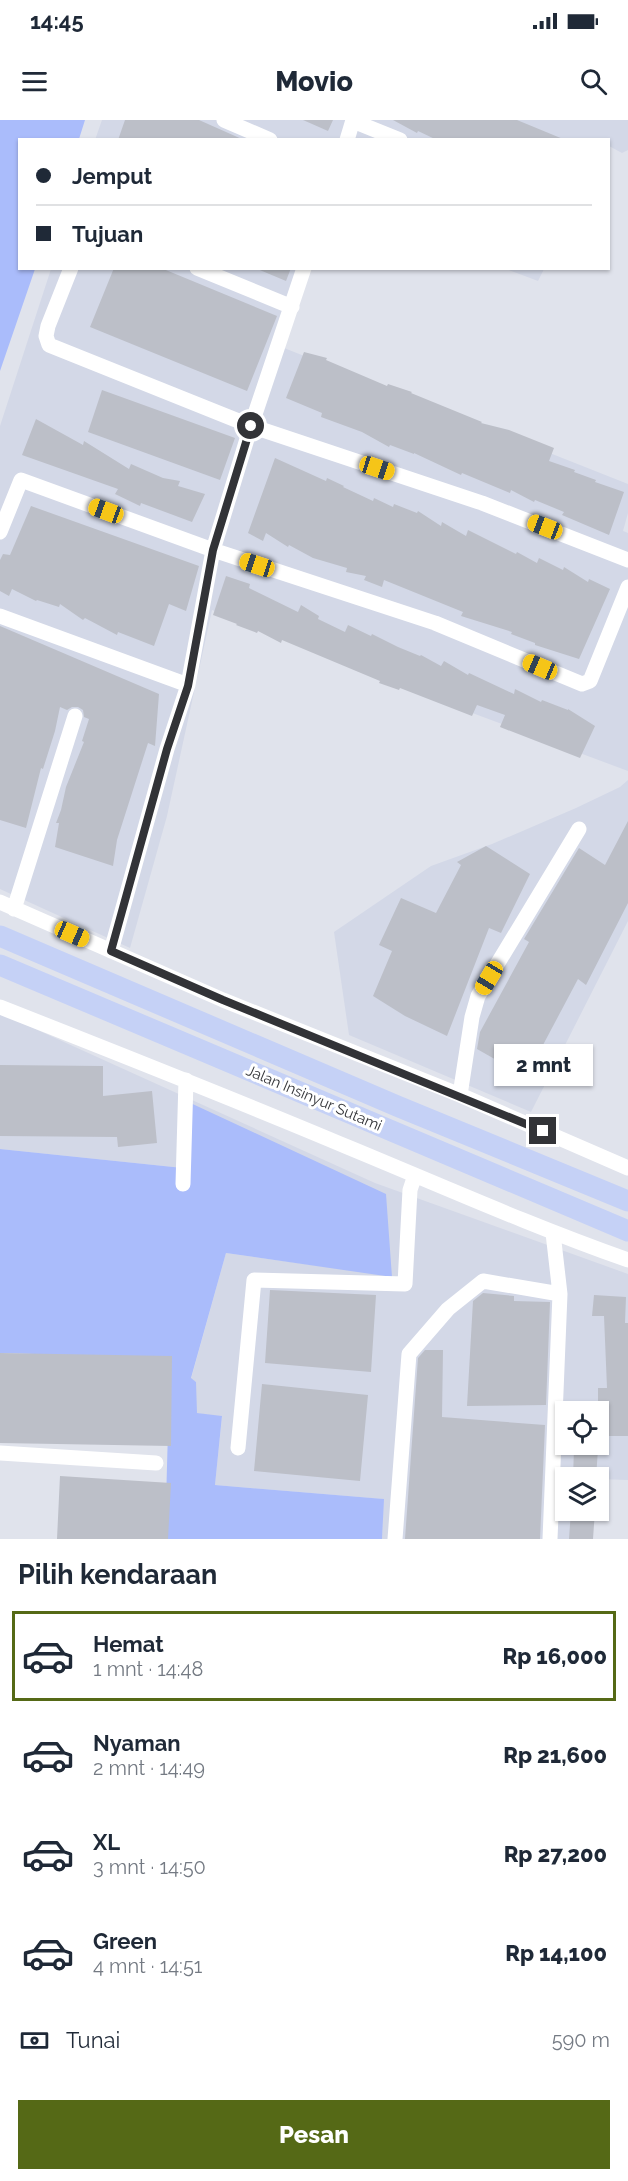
<!DOCTYPE html>
<html lang="id">
<head>
<meta charset="utf-8">
<style>
  :root { --surface:#fff; --page:#f2f2f3; --text:#1f2937; --muted:#747a83; --line:#e0e1e3; --accent:#556916 }
  body { margin:0; font-family:Raleway,sans-serif; background:var(--page); color:var(--text); height:100vh; display:flex; flex-direction:column; font-size:22px; white-space:nowrap }
  * { box-sizing:border-box; margin:0 }
  p { font-size:20px; color:var(--muted) }
  .icon { flex:none; width:33px; height:33px; fill:none; stroke:currentColor; stroke-width:2; stroke-linecap:round; stroke-linejoin:round }
  .map { position:relative; height:1419px; overflow:hidden }
  .sheet { display:flex; flex-direction:column; background:var(--surface); flex:1 }
  .sheet>* { flex:none }
  .hud { position:absolute; left:18px; top:18px; width:592px; height:132px; border-radius:0px; box-shadow:0 2px 4px #0004; display:grid; align-content:center; height:132px; padding:0 18px; background:var(--surface) }
  .tools { position:absolute; left:555px; top:1281px; display:grid; gap:12px }
  .tools a { display:grid; place-items:center; width:54px; height:54px; border-radius:0px; background:var(--surface); box-shadow:0 2px 4px #0004; font-size:30px }
  .end { position:absolute; width:27px; height:27px; margin:-14px; border:8px solid #323337; background:#fff; box-shadow:0 0 0 3px #fff }
  .from { border-radius:50% }
  .bubble { position:absolute; height:42px; border-radius:0px; background:var(--surface); box-shadow:0 2px 4px #0004; font-size:20px; font-weight:800; line-height:42px; text-align:center }
  .car { position:absolute; width:18px; height:36px; margin:-18px -9px; border-radius:8px; box-shadow:0 0 4px 2px #0007; background:linear-gradient(#f5c518 24%,#345 0 40%,#f5c518 0 76%,#345 0 86%,#f5c518 0) }
  .hud b { display:flex; align-items:center; gap:21px; height:57px; font-size:22px }
  .hud b+b { border-top:2px solid var(--line) }
  .hud i { width:15px; height:15px; background:var(--text) }
  ul { padding:0; list-style:none }
  li { display:flex; align-items:center; gap:18px; height:90px; margin:0 12px 9px; padding:0 6px; border:3px solid transparent; border-radius:0px }
  li div { flex:1 }
  li b { display:block; font-size:22px }
  li em { font-style:normal; font-weight:800 }
  li.active { border-color:var(--accent) }
  li>.icon { width:54px; height:54px; stroke-width:1.5 }
  h2 { padding:0 18px; font-size:27px; line-height:72px }
  .pay { display:flex; align-items:center; gap:15px; height:66px; padding:0 18px; font-size:22px }
  .pay p { margin-inline-start:auto }
  .button { display:flex; gap:12px; margin-top:auto; padding:12px 18px }
  .button a { flex:1; height:69px; border-radius:0px; background:var(--accent); color:#fff; font-size:24px; font-weight:800; line-height:69px; text-align:center }
  .status { display:flex; justify-content:space-between; align-items:center; height:42px; padding:0 30px; background:var(--surface); direction:ltr }
  .status svg { height:16px; fill:currentColor }
  header { display:flex; justify-content:space-between; align-items:center; height:78px; padding:0 18px; background:var(--surface); font-size:27px; font-weight:800 }
  .map>svg:first-child { display:block }
  .built { fill:#d3d8e7; fill-rule:evenodd }
  .green { fill:#aabcfb }
  .building { fill:#bcbfc8 }
  .lines { fill:none; stroke-linecap:round; stroke-linejoin:round }
  .minor { stroke:#fff; stroke-width:15 }
  .highway { stroke:#c5d1f6; stroke-width:21 }
  .route { stroke:#323337; stroke-width:8 }
  .labels { text-anchor:middle; dominant-baseline:central; stroke-width:6; stroke-linejoin:round; paint-order:stroke }
  .street-label { font-size:15px; fill:#323337; stroke:#fff }
</style>
</head>
<body>
<div class="status"><b>14:45</b><svg viewBox="0 0 49 12"><path d="M0 12V9h3v3zM5 12V6h3v6zM10 12V3h3v9zM15 12V0h3v12zM26 1h20v11H26zM47 4h2v5h-2z"/></svg></div>
<header><svg class="icon" aria-label="menu" viewBox="0 0 24 24"><path d="M4 6h16M4 12h16M4 18h16"/></svg>Movio<svg class="icon" aria-label="search" viewBox="0 0 24 24"><circle cx="10" cy="10" r="6"/><path d="M15 15l6 6"/></svg></header>
<div class="map">
<svg width="628" height="1419" viewBox="0 0 628 1419">
  <rect width="100%" height="100%" fill="#e0e3ec"/>
  <path class="built" d="M 102,0 L 628,0 L 628,30 L 622,33 L 609,26 L 609,20 L 95,20 Z
    M 51,149 L 311,149 L 284,228 L 628,364 L 628,393 L 623,411 L 628,413 L 628,651 L 432,578 L 212,490 L 167,696 L 130,828 L 0,769 L 0,306 Z
    M 506,149 L 544,148 L 544,149 L 538,161 Z
    M 628,660 L 628,801 L 531,992 L 349,915 L 334,812 L 431,746 L 492,724 L 576,688 L 620,667 Z
    M 0,893 L 375,1063 L 628,1154 L 628,1360 L 566,1358 L 566,1390 L 588,1391 L 588,1419 L 382,1419 L 383,1379 L 215,1365 L 222,1297 L 196,1293 L 196,1262 L 191,1259 L 226,1133 L 392,1156 L 183,1048 L 0,1029 ZM 566,1292 L 598,1292 L 598,1324 L 566,1324 Z"/>
  <path class="green" d="M 0,0 L 85,0 L 79,19 L 20,20 L 20,148 L 35,149 L 0,251 Z
    M 184,980 L 386,1074 L 392,1157 L 226,1133 L 191,1258 L 196,1262 L 197,1293 L 222,1296 L 215,1365 L 384,1379 L 382,1419 L 165,1419 L 170,1238 L 0,1233 L 0,1029 L 183,1048 Z"/>
  <path class="building" d="M 125,0 L 199,0 L 244,20 L 118,20 Z
    M 303,0 L 333,0 L 328,11 Z
    M 393,0 L 517,0 L 563,19 L 437,20 L 418,11 L 417,13 Z
    M 114,148 L 161,148 L 277,196 L 247,271 L 90,207 Z
    M 255,148 L 291,148 L 286,161 Z
    M 304,232 L 327,238 L 326,240 L 387,266 L 388,264 L 412,272 L 411,273 L 482,302 L 481,303 L 509,310 L 554,328 L 549,341 L 575,350 L 574,352 L 596,360 L 595,362 L 624,372 L 609,415 L 562,395 L 564,392 L 535,380 L 534,382 L 511,370 L 510,373 L 462,353 L 461,355 L 414,333 L 414,334 L 390,325 L 389,327 L 362,312 L 321,297 L 322,293 L 286,278 Z
    M 102,270 L 235,318 L 220,360 L 88,312 Z
    M 36,299 L 83,325 L 84,321 L 129,349 L 131,344 L 163,358 L 180,361 L 178,366 L 205,374 L 192,402 L 141,383 L 140,386 L 115,374 L 118,369 L 22,335 Z
    M 275,338 L 326,361 L 327,358 L 344,366 L 343,367 L 373,381 L 374,378 L 393,387 L 394,384 L 417,393 L 418,391 L 441,406 L 442,402 L 466,416 L 468,410 L 516,434 L 517,432 L 537,443 L 539,438 L 563,450 L 564,447 L 588,462 L 589,459 L 610,469 L 579,539 L 535,525 L 535,523 L 511,514 L 512,512 L 461,496 L 463,492 L 384,460 L 382,467 L 364,460 L 366,456 L 346,452 L 347,448 L 313,438 L 289,425 L 288,427 L 266,413 L 263,421 L 248,413 Z
    M 31,386 L 199,446 L 186,491 L 169,484 L 154,526 L 118,512 L 117,515 L 85,498 L 83,500 L 60,484 L 59,487 L 37,480 L 36,481 L 12,469 L 9,476 L 0,471 L 0,440 L 3,434 L 10,435 Z
    M 226,456 L 250,464 L 249,468 L 298,492 L 301,485 L 319,496 L 318,499 L 345,512 L 348,505 L 371,516 L 372,514 L 398,527 L 420,536 L 421,535 L 441,546 L 444,541 L 468,555 L 469,553 L 514,574 L 515,569 L 541,582 L 542,580 L 568,590 L 568,589 L 595,606 L 580,638 L 500,607 L 505,595 L 477,585 L 472,596 L 400,568 L 399,570 L 379,563 L 380,561 L 282,520 L 281,523 L 258,511 L 257,513 L 236,505 L 237,504 L 213,495 Z
    M 0,506 L 159,574 L 155,626 L 148,623 L 117,720 L 113,746 L 55,727 L 59,703 L 56,703 L 61,690 L 66,667 L 84,622 L 82,621 L 89,599 L 84,597 L 83,590 L 78,587 L 72,587 L 67,590 L 60,587 L 55,611 L 43,649 L 41,648 L 26,708 L 0,700 Z
    M 628,701 L 628,783 L 586,865 L 578,859 L 526,957 L 477,929 L 480,912 L 529,822 L 524,819 L 579,728 L 605,745 Z
    M 486,726 L 530,754 L 501,813 L 489,808 L 447,916 L 405,896 L 373,876 L 392,831 L 379,825 L 401,778 L 436,793 L 461,745 L 457,742 Z
    M 0,945 L 103,946 L 103,976 L 152,971 L 157,1023 L 118,1027 L 117,1017 L 0,1016 Z
    M 270,1170 L 376,1175 L 371,1252 L 265,1243 Z
    M 483,1173 L 514,1176 L 514,1181 L 550,1182 L 546,1285 L 467,1286 L 473,1181 Z
    M 594,1175 L 626,1177 L 625,1203 L 628,1203 L 628,1316 L 598,1316 L 598,1268 L 607,1268 L 604,1196 L 592,1196 Z
    M 425,1230 L 443,1230 L 442,1297 L 545,1305 L 540,1419 L 405,1419 L 418,1238 Z
    M 0,1233 L 172,1236 L 171,1326 L 0,1323 Z
    M 262,1264 L 368,1275 L 360,1361 L 254,1351 Z
    M 574,1328 L 598,1329 L 596,1358 L 573,1358 Z
    M 60,1356 L 171,1363 L 168,1419 L 57,1419 Z
    M 571,1390 L 595,1390 L 593,1419 L 569,1419 Z"/>
  <g class="lines">
    <path class="minor" d="M 224,0 L 270,20
      M 353,1 L 400,20
      M 347,20 L 353,0
      M 71,148 L 48,206 L 46,216 L 49,225 L 251,306 L 482,383 L 628,440
      M 197,148 L 292,187
      M 0,412 L 21,360 L 213,430 L 435,503 L 582,564 L 590,561 L 628,467
      M 0,496 L 188,565
      M 0,782 L 223,880 L 460,975 L 628,1048
      M 14,789 L 75,596
      M 111,831 L 167,629 L 188,565 L 213,430 L 251,306 L 304,148
      M 0,887 C 117,933 234,979 350,1028 C 442,1066 534,1107 628,1140
      M 460,975 L 472,897 L 478,876 L 579,709
      M 183,1064 L 186,960
      M 238,1328 L 254,1160 L 405,1164 L 410,1070 L 415,1055
      M 0,1333 L 156,1343
      M 395,1419 L 409,1234 L 448,1189 L 483,1161 L 560,1174
      M 550,1419 L 560,1174 L 553,1113"/>
    <path class="highway" d="M 0,816 L 397,986 L 628,1081
      M 0,845 L 628,1111"/>
  </g>
  <g class="lines">
    <path class="route" d="M 251,306 L 213,430 L 188,566 L 167,629 L 111,831 L 223,880 L 543,1011"/>
  </g>
  <g class="labels">
    <g class="street-label">
      <text transform="translate(314 978) rotate(23)">Jalan Insinyur Sutami</text>
    </g>
  </g>
</svg>
<div class="tools">
<a><svg class="icon" aria-label="locate" viewBox="0 0 24 24"><circle cx="12" cy="12" r="6"/><path d="M12 2v4M12 18v4M2 12h4M18 12h4"/></svg></a>
<a><svg class="icon" aria-label="layers" viewBox="0 0 24 24"><path d="M12 4l9 5-9 5-9-5zM3 14l9 5 9-5"/></svg></a>
</div>
<i class="end from" style="left:251px;top:306px"></i>
<i class="end" style="left:543px;top:1011px"></i>
<div class="bubble" style="left:494px;top:924px;width:99px">2 mnt</div>
<i class="car" style="left:377px;top:348px;rotate:108deg"></i>
<i class="car" style="left:106px;top:391px;rotate:290deg"></i>
<i class="car" style="left:545px;top:407px;rotate:291deg"></i>
<i class="car" style="left:257px;top:445px;rotate:288deg"></i>
<i class="car" style="left:540px;top:547px;rotate:293deg"></i>
<i class="car" style="left:72px;top:814px;rotate:114deg"></i>
<i class="car" style="left:489px;top:858px;rotate:211deg"></i>
<div class="hud">
<b><i class="from"></i>Jemput</b>
<b><i></i>Tujuan</b>
</div>
</div>
<section class="sheet">
<h2>Pilih kendaraan</h2>
<ul>
<li class="active"><svg class="icon" aria-label="car" viewBox="0 0 24 24"><path d="M5 17H2v-5l4-1 3-4h7l3 4 3 1v5h-3M9 17h6M6 11h13"/><circle cx="7" cy="17" r="2"/><circle cx="17" cy="17" r="2"/></svg><div><b>Hemat</b><p>1 mnt · 14:48</p></div><em>Rp 16,000</em></li>
<li><svg class="icon" aria-label="car" viewBox="0 0 24 24"><path d="M5 17H2v-5l4-1 3-4h7l3 4 3 1v5h-3M9 17h6M6 11h13"/><circle cx="7" cy="17" r="2"/><circle cx="17" cy="17" r="2"/></svg><div><b>Nyaman</b><p>2 mnt · 14:49</p></div><em>Rp 21,600</em></li>
<li><svg class="icon" aria-label="car" viewBox="0 0 24 24"><path d="M5 17H2v-5l4-1 3-4h7l3 4 3 1v5h-3M9 17h6M6 11h13"/><circle cx="7" cy="17" r="2"/><circle cx="17" cy="17" r="2"/></svg><div><b>XL</b><p>3 mnt · 14:50</p></div><em>Rp 27,200</em></li>
<li><svg class="icon" aria-label="car" viewBox="0 0 24 24"><path d="M5 17H2v-5l4-1 3-4h7l3 4 3 1v5h-3M9 17h6M6 11h13"/><circle cx="7" cy="17" r="2"/><circle cx="17" cy="17" r="2"/></svg><div><b>Green</b><p>4 mnt · 14:51</p></div><em>Rp 14,100</em></li>
</ul>
<div class="pay"><svg class="icon" aria-label="cash" viewBox="0 0 24 24"><path d="M3 7h18v10H3z"/><circle cx="12" cy="12" r="2"/></svg>Tunai<p>590 m</p></div>
<div class="button"><a>Pesan</a></div>
</section>
</body>
</html>
